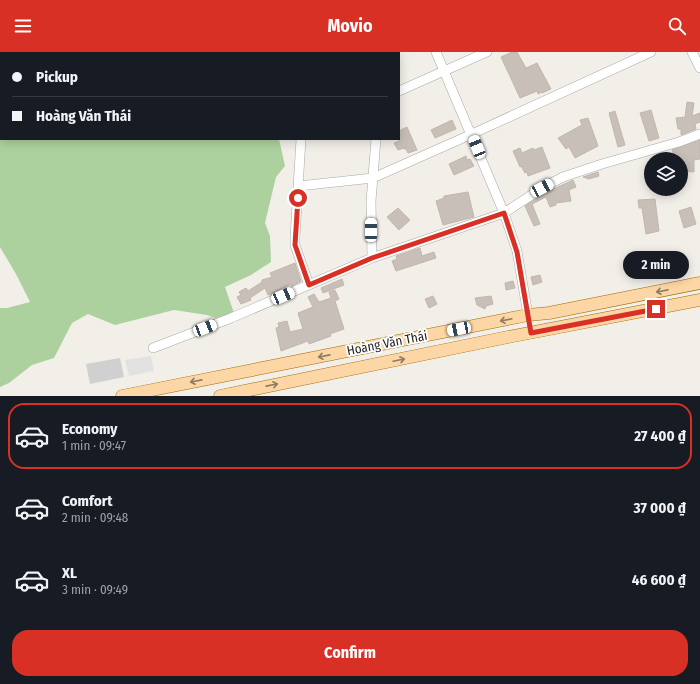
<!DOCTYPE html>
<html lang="en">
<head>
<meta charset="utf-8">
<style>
  :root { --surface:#171b24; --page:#20242c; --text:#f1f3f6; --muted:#9ea1a6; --line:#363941; --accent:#d93025 }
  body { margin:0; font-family:"Fira Sans Condensed",sans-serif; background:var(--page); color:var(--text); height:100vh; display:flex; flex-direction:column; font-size:15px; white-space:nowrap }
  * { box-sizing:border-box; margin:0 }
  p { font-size:13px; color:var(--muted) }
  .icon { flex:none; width:22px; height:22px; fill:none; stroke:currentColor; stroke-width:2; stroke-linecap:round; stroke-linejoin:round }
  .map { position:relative; height:344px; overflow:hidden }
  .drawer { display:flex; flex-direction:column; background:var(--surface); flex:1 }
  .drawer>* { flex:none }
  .guide { position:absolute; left:0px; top:0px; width:400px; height:88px; box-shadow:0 2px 10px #0003; display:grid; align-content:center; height:88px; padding:0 12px; background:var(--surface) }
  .controls { position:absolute; left:644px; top:100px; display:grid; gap:8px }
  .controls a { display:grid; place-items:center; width:44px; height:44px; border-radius:50%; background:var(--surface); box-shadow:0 2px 10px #0003; font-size:20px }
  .end { position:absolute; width:18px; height:18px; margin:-9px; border:5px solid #d93025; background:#fff; box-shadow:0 0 0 2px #fff }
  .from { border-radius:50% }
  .bubble { position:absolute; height:28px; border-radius:14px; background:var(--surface); box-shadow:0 2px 10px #0003; font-size:13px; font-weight:700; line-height:28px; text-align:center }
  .car { position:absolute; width:12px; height:24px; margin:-12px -6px; border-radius:5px; box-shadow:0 0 3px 1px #0007; background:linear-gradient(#fff 24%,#345 0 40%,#fff 0 76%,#345 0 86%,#fff 0) }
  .guide b { display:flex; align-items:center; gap:14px; height:38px; font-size:15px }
  .guide b+b { border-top:1px solid var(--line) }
  .guide i { width:10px; height:10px; background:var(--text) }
  ul { padding:7px 0 0; list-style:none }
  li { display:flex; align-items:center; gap:12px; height:66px; margin:0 8px 6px; padding:0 4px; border:2px solid transparent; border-radius:16px }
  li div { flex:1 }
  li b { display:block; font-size:15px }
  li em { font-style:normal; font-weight:700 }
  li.selected { border-color:var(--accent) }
  li>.icon { width:36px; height:36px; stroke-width:1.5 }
  .action { display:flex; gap:8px; margin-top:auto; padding:8px 12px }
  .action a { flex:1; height:46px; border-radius:16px; background:var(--accent); color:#fff; font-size:16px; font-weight:700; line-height:46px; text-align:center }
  header { display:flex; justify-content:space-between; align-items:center; height:52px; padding:0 12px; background:var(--accent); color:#fff; font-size:18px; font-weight:700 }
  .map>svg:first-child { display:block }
  .religious { fill:#d0d0d0 }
  .forest { fill:#add19e }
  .parking { fill:#e2e2e2 }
  .building { fill:#c7bfb8; stroke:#c4b6ab }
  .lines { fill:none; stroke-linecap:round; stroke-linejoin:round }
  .minor-casing { stroke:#a9a9a9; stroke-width:10 }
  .major-casing { stroke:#a06b00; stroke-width:13 }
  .minor { stroke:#fff; stroke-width:9 }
  .major { stroke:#fcd6a4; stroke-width:12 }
  .oneway { stroke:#8f7c63 }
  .route { stroke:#d93025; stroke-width:5 }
  .labels { text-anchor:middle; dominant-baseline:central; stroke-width:3.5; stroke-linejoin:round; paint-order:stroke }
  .street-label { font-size:13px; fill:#222; stroke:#fff }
</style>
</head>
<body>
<header><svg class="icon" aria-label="menu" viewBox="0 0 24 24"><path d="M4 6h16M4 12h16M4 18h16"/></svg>Movio<svg class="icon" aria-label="search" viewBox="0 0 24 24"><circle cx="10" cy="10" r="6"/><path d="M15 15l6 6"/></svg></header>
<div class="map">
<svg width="700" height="344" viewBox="0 0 700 344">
  <rect width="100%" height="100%" fill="#f2efe9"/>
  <path class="religious" d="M 120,306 L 124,325 L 90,332 L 86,312 Z"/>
  <path class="forest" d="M 0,0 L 240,0 L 240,1 L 1,1 L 1,87 L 279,87 L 285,114 L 276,125 L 265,171 L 270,184 L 271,210 L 251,223 L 225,235 L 234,261 L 223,269 L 207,263 L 174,258 L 115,273 L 88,262 L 72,271 L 54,306 L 32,313 L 9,331 L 0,335 L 0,256 L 7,256 L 30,250 L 16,222 L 0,195 Z"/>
  <path class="parking" d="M 151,304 L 154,319 L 129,324 L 125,308 Z"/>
  <path class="building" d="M 512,0 L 517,0 L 526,16 L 537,11 L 551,37 L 542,41 L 542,40 L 538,42 L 537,39 L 520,46 L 501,5 Z
    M 687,50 L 694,51 L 692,64 L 700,61 L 700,70 L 695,72 L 696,77 L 681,83 L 681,77 L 678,77 L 676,66 L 685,65 Z
    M 651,58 L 659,86 L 649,89 L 640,61 Z
    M 615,59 L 625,93 L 618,95 L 609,61 Z
    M 588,66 L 598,94 L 575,106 L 569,95 L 566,97 L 558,86 L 582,73 L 580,68 Z
    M 452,68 L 456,77 L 435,86 L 431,78 Z
    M 407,75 L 417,98 L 408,101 L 406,97 L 404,97 L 404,96 L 398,98 L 394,91 L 399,89 L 399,79 Z
    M 700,88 L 700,107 L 694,108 L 694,120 L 681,119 L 681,107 L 675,107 L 672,98 Z
    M 542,95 L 550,116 L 528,124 L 527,120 L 525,121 L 521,114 L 520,115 L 513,99 L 520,96 L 522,101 L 533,96 L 534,98 Z
    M 466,104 L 467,108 L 470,107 L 474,114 L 454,123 L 449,112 Z
    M 598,120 L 599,124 L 589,127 L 583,125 Z
    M 573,128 L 576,135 L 569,138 L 571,149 L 556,151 L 556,153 L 550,155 L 546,145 L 532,152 L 540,172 L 534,174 L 525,154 L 545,141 Z
    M 468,140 L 474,165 L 443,173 L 436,149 L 444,146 L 444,144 Z
    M 655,147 L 659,179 L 646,182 L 642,156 L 639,156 L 638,148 Z
    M 691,155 L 696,172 L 684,176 L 679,159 Z
    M 398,156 L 410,168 L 399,178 L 387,165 Z
    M 420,196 L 422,204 L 434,200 L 436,206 L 396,219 L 392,209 L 397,207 L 396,204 Z
    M 295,211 L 301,229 L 300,230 L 292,234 L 291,232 L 268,243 L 265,236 L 250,246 L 251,248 L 241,252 L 237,245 L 241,243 L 239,240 L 246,236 L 248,239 L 262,230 L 262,228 L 272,225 L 270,221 Z
    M 540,223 L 542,230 L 533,233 L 531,225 Z
    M 342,227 L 344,233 L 323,241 L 321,236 Z
    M 513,229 L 515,236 L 506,238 L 505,231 Z
    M 335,238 L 339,247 L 335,249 L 344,277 L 330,282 L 331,284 L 309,292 L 308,289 L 281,299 L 276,276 L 279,275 L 278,271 L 287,269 L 290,280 L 303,277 L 298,261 L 313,255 L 308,245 L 314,242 L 319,250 L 331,246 L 329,240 Z
    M 433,244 L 437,252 L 429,256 L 425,247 Z
    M 491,244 L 493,252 L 486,254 L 485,257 L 477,253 L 475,246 Z"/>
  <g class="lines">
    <defs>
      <path id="minor" d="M 355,0 L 355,1
        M 436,0 L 504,161 L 517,199 L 528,263
        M 692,0 L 700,16
        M 399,39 L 487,0
        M 301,87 L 295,185 L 295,193 L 309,233
        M 299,134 L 373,126 L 472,82 L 651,0
        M 372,206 L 371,149 L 376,87
        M 153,296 L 231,266 L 372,206 L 504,161 L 542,136 L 563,125 L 602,112 L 679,90 L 700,82"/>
      <path id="major" d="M 122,344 L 528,263 L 549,261 L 700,231
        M 220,344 L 508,285 L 700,248"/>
    </defs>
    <use href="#minor" class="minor-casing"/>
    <use href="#major" class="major-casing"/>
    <use href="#minor" class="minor"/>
    <use href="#major" class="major"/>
  </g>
  <defs><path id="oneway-shaft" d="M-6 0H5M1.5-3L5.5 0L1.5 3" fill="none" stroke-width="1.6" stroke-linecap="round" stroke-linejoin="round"/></defs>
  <g class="oneway">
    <use href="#oneway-shaft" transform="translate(662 239) rotate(169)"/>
    <use href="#oneway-shaft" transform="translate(506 268) rotate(168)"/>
    <use href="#oneway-shaft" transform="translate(324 304) rotate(169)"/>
    <use href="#oneway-shaft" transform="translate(399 308) rotate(-12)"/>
    <use href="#oneway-shaft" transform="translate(196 329) rotate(169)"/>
    <use href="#oneway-shaft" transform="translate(272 333) rotate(-11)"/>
  </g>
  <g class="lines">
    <path class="route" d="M 298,146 L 295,193 L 309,233 L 372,206 L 504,161 L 517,200 L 531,281 L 656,257"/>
  </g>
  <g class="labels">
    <g class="street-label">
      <text transform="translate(387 291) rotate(-11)">Hoàng Văn Thái</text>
    </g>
  </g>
</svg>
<div class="controls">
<a><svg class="icon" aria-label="layers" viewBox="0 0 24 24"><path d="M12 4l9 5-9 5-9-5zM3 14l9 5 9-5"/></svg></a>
</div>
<i class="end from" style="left:298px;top:146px"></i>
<i class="end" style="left:656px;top:257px"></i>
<div class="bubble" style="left:623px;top:199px;width:66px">2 min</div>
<i class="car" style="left:477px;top:95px;rotate:338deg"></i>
<i class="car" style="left:542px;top:136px;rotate:62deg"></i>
<i class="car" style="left:371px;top:178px;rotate:0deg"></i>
<i class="car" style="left:283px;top:244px;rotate:67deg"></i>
<i class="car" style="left:205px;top:276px;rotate:69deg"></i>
<i class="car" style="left:459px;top:277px;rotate:259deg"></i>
<div class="guide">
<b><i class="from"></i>Pickup</b>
<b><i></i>Hoàng Văn Thái</b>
</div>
</div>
<section class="drawer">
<ul>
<li class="selected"><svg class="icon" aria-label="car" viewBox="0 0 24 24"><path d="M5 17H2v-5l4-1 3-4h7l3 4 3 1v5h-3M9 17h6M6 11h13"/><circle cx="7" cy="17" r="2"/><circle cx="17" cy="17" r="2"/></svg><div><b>Economy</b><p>1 min · 09:47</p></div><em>27 400 ₫</em></li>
<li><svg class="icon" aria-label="car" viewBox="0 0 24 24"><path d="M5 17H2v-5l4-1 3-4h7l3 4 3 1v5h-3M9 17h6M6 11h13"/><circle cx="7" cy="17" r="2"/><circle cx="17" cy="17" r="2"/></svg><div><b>Comfort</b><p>2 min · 09:48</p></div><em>37 000 ₫</em></li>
<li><svg class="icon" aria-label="car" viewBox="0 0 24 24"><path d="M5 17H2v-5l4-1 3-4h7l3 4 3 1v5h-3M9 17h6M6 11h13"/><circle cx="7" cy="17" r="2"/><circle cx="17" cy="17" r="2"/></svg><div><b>XL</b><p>3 min · 09:49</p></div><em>46 600 ₫</em></li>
</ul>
<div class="action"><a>Confirm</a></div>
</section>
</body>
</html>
